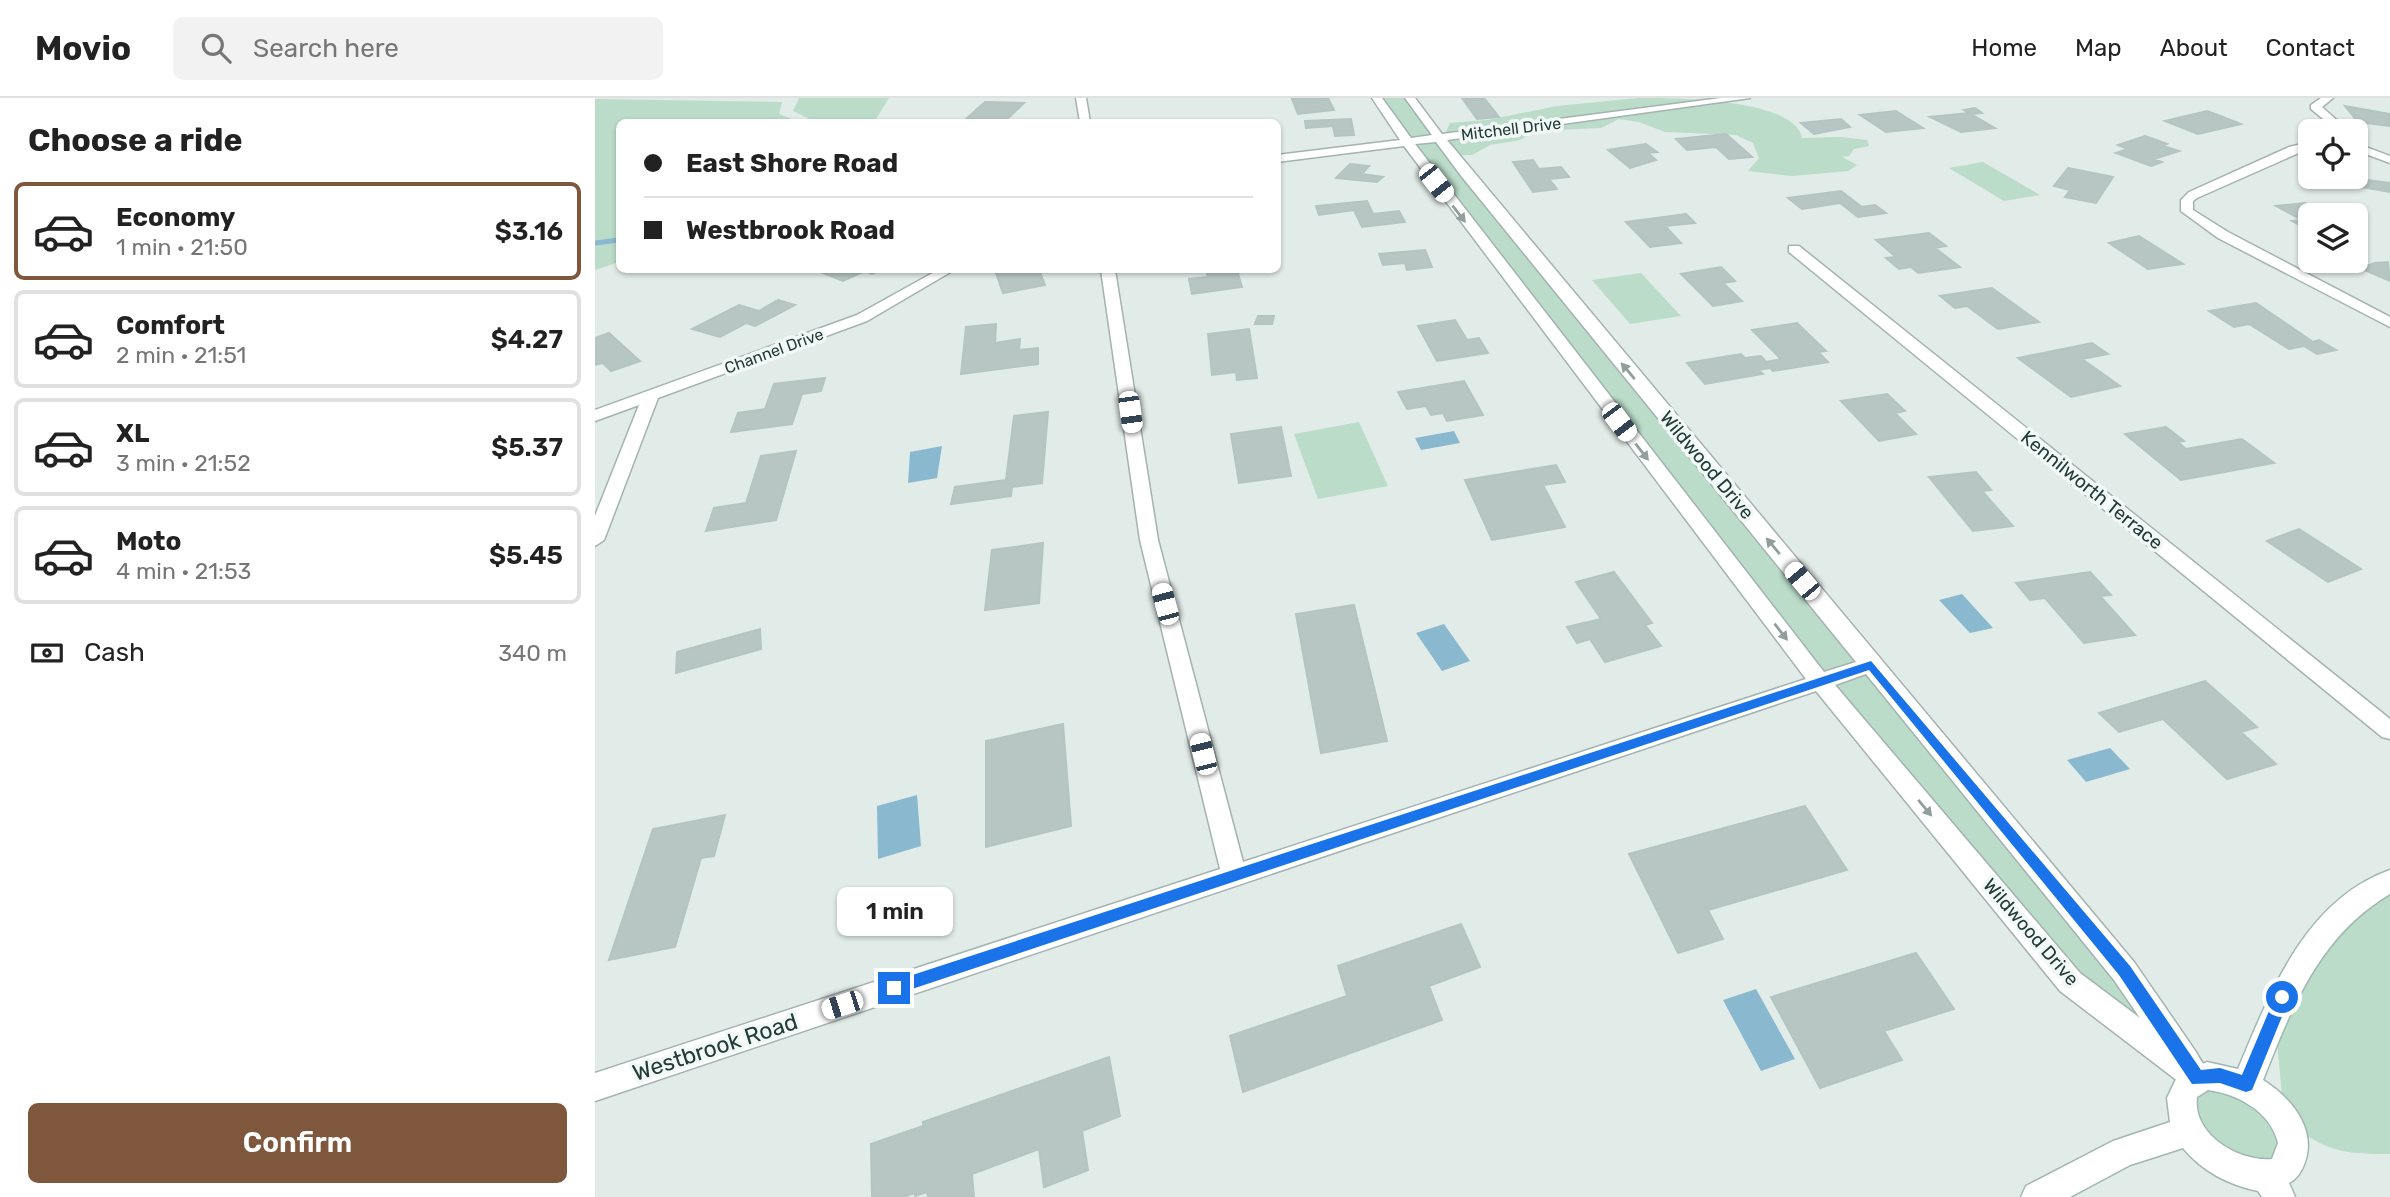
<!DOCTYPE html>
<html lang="en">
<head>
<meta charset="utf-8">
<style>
  :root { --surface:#fff; --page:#f2f2f2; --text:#222; --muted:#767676; --line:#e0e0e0; --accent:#7e573c }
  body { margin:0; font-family:Rubik,sans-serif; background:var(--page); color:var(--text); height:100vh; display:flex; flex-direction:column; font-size:26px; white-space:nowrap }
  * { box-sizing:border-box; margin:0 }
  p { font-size:23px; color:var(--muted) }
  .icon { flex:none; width:38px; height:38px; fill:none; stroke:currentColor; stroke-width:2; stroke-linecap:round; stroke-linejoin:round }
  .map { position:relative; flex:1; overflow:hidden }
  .panel { display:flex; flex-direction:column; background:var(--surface); width:595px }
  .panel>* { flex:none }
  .guide { position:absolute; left:21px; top:21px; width:665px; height:154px; border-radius:10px; box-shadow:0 2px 5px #0004; display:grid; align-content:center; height:154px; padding:0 28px; background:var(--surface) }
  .buttons { position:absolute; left:1703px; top:21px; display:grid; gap:14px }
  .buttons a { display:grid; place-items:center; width:70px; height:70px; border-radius:10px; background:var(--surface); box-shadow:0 2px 5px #0004; font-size:35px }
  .end { position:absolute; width:32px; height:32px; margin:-16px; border:9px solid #1a73e8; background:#fff; box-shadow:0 0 0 4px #fff }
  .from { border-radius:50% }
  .bubble { position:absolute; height:49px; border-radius:10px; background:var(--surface); box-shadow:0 2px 5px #0004; font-size:23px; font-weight:600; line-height:49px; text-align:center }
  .car { position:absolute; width:21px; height:42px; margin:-21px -10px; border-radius:9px; box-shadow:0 0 5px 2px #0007; background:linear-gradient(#fff 24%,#345 0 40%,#fff 0 76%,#345 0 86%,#fff 0) }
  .guide b { display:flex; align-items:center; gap:24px; height:66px; font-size:26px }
  .guide b+b { border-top:2px solid var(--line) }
  .guide i { width:18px; height:18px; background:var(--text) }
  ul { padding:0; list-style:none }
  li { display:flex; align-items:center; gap:21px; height:98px; margin:0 14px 10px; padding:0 14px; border:4px solid var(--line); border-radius:10px }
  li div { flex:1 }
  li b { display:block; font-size:26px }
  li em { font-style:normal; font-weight:600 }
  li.current { border-color:var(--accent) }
  li>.icon { width:63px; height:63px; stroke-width:1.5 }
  h2 { padding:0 28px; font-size:32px; line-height:84px }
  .pay { display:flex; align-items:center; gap:18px; height:77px; padding:0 28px; font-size:26px }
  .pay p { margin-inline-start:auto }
  .primary-button { display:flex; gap:14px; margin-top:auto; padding:14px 28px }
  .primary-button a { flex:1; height:80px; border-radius:10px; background:var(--accent); color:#fff; font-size:28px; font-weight:600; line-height:80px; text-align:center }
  header { display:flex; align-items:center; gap:42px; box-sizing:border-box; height:98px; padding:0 35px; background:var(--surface); border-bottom:2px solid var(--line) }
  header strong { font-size:33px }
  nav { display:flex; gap:38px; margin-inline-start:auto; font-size:24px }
  .search { width:490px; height:63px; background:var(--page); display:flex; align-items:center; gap:18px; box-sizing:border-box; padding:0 24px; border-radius:10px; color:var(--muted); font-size:26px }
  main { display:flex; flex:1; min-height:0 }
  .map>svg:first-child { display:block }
  .green { fill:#badcc9 }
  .water { fill:#8ab9cf }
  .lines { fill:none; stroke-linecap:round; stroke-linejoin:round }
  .stream { stroke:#8ab9cf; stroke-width:5 }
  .building { fill:#b7c6c2; stroke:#b4c5c1; stroke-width:2 }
  .street-casing { stroke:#a4b3b0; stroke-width:3 }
  .secondary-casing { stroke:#a0b7b2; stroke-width:3 }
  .street { fill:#fff; fill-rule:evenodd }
  .secondary { fill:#fff; fill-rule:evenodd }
  .oneway { fill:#909e9c }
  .route { fill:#1a73e8 }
  .labels { text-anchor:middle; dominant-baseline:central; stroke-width:7; stroke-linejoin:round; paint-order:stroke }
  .far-street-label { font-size:16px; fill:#223c39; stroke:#f2f8f6 }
  .street-label { font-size:19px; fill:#223c39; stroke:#f2f8f6 }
  .near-street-label { font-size:23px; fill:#223c39; stroke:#f2f8f6 }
</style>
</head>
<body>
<header>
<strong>Movio</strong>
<div class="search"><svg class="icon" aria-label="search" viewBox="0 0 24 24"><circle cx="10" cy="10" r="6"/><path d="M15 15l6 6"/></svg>Search here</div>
<nav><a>Home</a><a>Map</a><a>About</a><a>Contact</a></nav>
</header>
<main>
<section class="panel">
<h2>Choose a ride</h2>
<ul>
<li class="current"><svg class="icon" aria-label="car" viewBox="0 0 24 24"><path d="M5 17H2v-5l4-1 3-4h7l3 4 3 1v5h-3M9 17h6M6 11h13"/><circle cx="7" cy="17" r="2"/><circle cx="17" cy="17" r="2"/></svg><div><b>Economy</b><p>1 min · 21:50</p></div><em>$3.16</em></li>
<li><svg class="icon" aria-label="car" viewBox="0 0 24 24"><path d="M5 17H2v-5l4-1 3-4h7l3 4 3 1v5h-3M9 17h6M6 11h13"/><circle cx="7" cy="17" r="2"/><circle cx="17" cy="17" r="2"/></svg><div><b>Comfort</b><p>2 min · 21:51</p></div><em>$4.27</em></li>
<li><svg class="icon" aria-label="car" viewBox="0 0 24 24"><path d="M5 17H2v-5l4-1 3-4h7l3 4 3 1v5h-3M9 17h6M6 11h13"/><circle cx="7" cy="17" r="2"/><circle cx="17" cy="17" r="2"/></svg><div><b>XL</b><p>3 min · 21:52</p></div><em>$5.37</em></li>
<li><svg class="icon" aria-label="car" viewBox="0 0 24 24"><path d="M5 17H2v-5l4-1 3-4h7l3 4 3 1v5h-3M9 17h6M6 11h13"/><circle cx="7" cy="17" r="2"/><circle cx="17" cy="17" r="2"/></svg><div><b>Moto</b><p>4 min · 21:53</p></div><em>$5.45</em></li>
</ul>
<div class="pay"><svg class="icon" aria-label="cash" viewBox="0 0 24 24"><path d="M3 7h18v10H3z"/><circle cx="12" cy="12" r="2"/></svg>Cash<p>340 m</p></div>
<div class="primary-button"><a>Confirm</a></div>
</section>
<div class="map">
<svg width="1795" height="1099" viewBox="0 0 1795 1099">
  <rect width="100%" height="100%" fill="#e1ebe8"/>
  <path class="green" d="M 204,0 L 294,0 L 279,24 L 221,24 L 198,13 Z
    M 782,0 L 815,0 L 1597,976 L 1475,884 L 1225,584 Z
    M 1044,0 C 1077,0 1200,0 1207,40 L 1245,39 L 1272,42 L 1274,48 L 1259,51 L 1254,58 L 1247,59 L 1262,67 L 1253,73 L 1197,78 L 1153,73 L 1164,60 L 1158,45 L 1141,37 L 1070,34 L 1044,24 L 1024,21 L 1006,30 L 940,33 L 925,42 L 895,47 L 877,57 L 862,57 L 849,38 L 855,25 L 893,22 L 962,8 Z
    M 0,1 L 187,4 L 184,16 L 204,24 L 24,24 L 24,164 L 0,172 Z
    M 1388,64 L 1445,97 L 1409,103 L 1354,70 Z
    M 1046,175 L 1086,218 L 1035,226 L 997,182 Z
    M 764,324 L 793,388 L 723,401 L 699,336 Z
    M 1795,783 L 1795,1056 C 1747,1056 1725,1053 1689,1018 L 1682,944 L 1697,877 Z
    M 1620,981 L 1690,1031 L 1682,1068 L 1620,1057 L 1591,1000 Z"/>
  <path class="water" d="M 859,333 L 865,345 L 826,352 L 820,340 Z
    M 347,348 L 342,380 L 313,385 L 315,354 Z
    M 1367,496 L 1398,530 L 1375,535 L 1344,502 Z
    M 849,526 L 875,563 L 847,573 L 821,535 Z
    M 1515,650 L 1535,671 L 1491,684 L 1472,662 Z
    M 322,697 L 326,748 L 283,761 L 282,708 Z
    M 1161,891 L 1200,961 L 1166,973 L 1128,902 Z"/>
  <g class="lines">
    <path class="stream" d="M 0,145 L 24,142"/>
  </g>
  <path class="building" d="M 733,0 L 739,12 L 703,16 L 697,1 Z
    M 867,0 L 889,0 L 904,19 L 882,21 Z
    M 390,4 L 429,5 L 409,24 L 370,22 Z
    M 1750,8 L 1795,16 L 1795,28 L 1763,24 Z
    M 1380,10 L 1387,15 L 1376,16 L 1400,30 L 1366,34 L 1335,19 L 1374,15 L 1369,12 Z
    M 1301,13 L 1328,30 L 1291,34 L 1265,17 Z
    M 1612,13 L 1646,26 L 1603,36 L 1570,23 Z
    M 756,21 L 759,37 L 740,38 L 738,28 L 711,30 L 710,23 Z
    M 1246,21 L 1255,29 L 1219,36 L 1206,25 Z
    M 1131,36 L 1157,59 L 1134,61 L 1121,49 L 1092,52 L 1081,41 Z
    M 1550,38 L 1572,46 L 1568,48 L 1584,53 L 1559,61 L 1567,64 L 1556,68 L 1521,55 L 1533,51 L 1523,47 Z
    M 1051,46 L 1062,54 L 1053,55 L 1061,62 L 1035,70 L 1013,52 Z
    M 938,62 L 944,71 L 966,69 L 974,79 L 954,81 L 962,91 L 938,94 L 918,64 Z
    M 755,66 L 774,68 L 767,76 L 788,79 L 782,84 L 741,80 Z
    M 1473,70 L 1518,79 L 1501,105 L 1470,99 L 1475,92 L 1459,88 Z
    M 1749,79 L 1795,85 L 1795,94 L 1749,86 Z
    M 1246,93 L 1267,109 L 1280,107 L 1291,115 L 1263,119 L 1245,105 L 1207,111 L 1193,100 Z
    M 772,103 L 778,116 L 804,113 L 810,124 L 767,129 L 759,112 L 724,117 L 721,108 Z
    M 1710,105 L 1734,117 L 1715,117 L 1715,133 L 1697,123 L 1707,122 L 1681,108 Z
    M 1091,116 L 1100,125 L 1070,128 L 1086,145 L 1055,149 L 1031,124 Z
    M 1334,135 L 1351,148 L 1340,150 L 1365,169 L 1323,175 L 1316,169 L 1304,171 L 1291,160 L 1301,159 L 1281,142 Z
    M 1544,138 L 1588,166 L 1553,171 L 1514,145 Z
    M 830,152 L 837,169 L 812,172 L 810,165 L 788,167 L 784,156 Z
    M 1793,164 L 1795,183 L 1765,170 L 1780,165 Z
    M 1126,169 L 1140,183 L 1128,185 L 1147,203 L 1118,208 L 1086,176 Z
    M 232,172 L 286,172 L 277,176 L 270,173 L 248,183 L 225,174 Z
    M 415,172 L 444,172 L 450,187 L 408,195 L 401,175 Z
    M 611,172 L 642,172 L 647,189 L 597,196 L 594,181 L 613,179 Z
    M 1397,190 L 1444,224 L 1403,231 L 1372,208 L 1360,210 L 1345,198 Z
    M 183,202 L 200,207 L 160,228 L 151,225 L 125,239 L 97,231 L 144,207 L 164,213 Z
    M 1661,205 L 1718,244 L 1724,242 L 1741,252 L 1722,256 L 1709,248 L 1694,251 L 1654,226 L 1639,229 L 1614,213 Z
    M 663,218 L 679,218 L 677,226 L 660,226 Z
    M 860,222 L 872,242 L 884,240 L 893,255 L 842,263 L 823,228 Z
    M 1202,225 L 1231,253 L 1223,254 L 1233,264 L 1178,273 L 1175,270 L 1163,272 L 1168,276 L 1110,286 L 1092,265 L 1146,256 L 1150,260 L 1166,258 L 1171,264 L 1186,261 L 1157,232 Z
    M 401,226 L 400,245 L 425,241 L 424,252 L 443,250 L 443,266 L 366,276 L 371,229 Z
    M 654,231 L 662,280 L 642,282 L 641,274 L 617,277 L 613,236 Z
    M 14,235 L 45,263 L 16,273 L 8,265 L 0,267 L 0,240 Z
    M 1497,245 L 1513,256 L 1487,261 L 1525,288 L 1476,299 L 1423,260 Z
    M 230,280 L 226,293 L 207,296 L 197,326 L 136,334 L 143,315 L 170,311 L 179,286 Z
    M 869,283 L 888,317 L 852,323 L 848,315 L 836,317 L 831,308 L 812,311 L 803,294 Z
    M 1292,296 L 1310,313 L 1300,315 L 1321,336 L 1284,343 L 1246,303 Z
    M 453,314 L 447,385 L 417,389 L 416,398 L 356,406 L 360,389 L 411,382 L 419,318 Z
    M 686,329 L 696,378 L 644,385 L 636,336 Z
    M 1571,329 L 1589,343 L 1583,344 L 1591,351 L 1647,341 L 1679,365 L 1586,382 L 1530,336 Z
    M 201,353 L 181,422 L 111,433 L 119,410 L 151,405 L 166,358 Z
    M 961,367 L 970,384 L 948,387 L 970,429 L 897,442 L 870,382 Z
    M 1381,374 L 1396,392 L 1387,393 L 1418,428 L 1378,433 L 1334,379 Z
    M 1704,431 L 1766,471 L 1733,484 L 1672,443 Z
    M 448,445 L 444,505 L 390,512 L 397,452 Z
    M 1019,474 L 1057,525 L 1050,527 L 1066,548 L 1010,564 L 995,541 L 982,545 L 972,529 L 1006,521 L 981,484 Z
    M 1495,474 L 1516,497 L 1505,498 L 1540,537 L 1489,545 L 1450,500 L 1435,502 L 1421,485 Z
    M 759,507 L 792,643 L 726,655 L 701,516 Z
    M 165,531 L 166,551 L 81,575 L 82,554 Z
    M 1610,583 L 1662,629 L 1646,634 L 1681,666 L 1632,681 L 1568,621 L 1524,634 L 1504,615 Z
    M 468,626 L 476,728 L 391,749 L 391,643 Z
    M 1210,708 L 1252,772 L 1113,812 L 1128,841 L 1083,855 L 1034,756 Z
    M 130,717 L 119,758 L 106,760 L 80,849 L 14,862 L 58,731 Z
    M 866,826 L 885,869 L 834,888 L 847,922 L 648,994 L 635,938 L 752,898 L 743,868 Z
    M 1321,855 L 1359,911 L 1289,933 L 1307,962 L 1225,990 L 1176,899 Z
    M 514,959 L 525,1018 L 487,1033 L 493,1072 L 449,1089 L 444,1051 L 377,1076 L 379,1099 L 333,1099 L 332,1094 L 320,1098 L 320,1095 L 308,1099 L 277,1099 L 276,1046 L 328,1028 L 328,1024 Z"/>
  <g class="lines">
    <defs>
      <path id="street" d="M 481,0 L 491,0 L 495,24 L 485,24 Z
        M 777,0 L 787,0 L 816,40 L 837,37 L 810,0 L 820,0 L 847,36 L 1126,0 L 1155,0 L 852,42 L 1539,864 L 1601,954 C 1606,964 1612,970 1617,980 L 1612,990 L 1602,994 L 1592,990 L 1465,893 L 1221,593 L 0,1003 L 0,975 L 625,771 L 545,442 L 506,172 L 520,172 L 563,442 L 648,764 L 1211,581 L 809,48 L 682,64 L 682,57 L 805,42 ZM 841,44 L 867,79 L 1261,564 L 1229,574 L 820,46 ZM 1271,576 L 1519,882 L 1545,920 L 1485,875 L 1240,587 Z
        M 1726,0 L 1738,0 L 1727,9 L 1754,33 L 1743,33 L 1716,11 L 1716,7 Z
        M 1715,44 L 1715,50 L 1602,100 L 1598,103 L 1598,112 L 1633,134 L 1795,219 L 1795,229 L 1623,140 L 1586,113 L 1586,102 L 1594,94 L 1694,49 Z
        M 1760,45 L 1795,58 L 1795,65 L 1760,52 Z
        M 1194,148 L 1204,148 L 1795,621 L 1795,641 L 1787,639 L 1194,154 Z
        M 343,172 L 359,172 L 272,223 L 63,300 L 9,442 L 0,448 L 0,418 L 44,307 L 0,323 L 0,312 L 262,217 Z"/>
      <path id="secondary" d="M 1795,772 L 1795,796 C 1724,838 1697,909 1668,982 C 1695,999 1722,1030 1710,1064 C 1707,1073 1702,1081 1694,1085 L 1700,1099 L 1667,1099 L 1663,1093 C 1634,1087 1607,1073 1588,1050 L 1535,1067 L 1475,1099 L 1426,1099 L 1431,1088 L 1518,1043 L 1575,1024 L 1572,1000 L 1583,977 L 1612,964 L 1643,971 C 1675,895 1710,802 1795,772 ZM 1613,992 C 1643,996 1676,1014 1683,1045 L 1677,1061 C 1644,1064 1597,1037 1602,999 Z"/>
    </defs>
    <use href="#street" class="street-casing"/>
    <use href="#secondary" class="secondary-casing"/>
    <use href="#street" class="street"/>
    <use href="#secondary" class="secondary"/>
  </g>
  <defs><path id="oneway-solid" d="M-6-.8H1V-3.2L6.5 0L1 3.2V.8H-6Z" transform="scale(1.75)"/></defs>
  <g class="oneway">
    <use href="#oneway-solid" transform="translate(864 116) rotate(52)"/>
    <use href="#oneway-solid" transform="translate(1033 273) rotate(-130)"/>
    <use href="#oneway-solid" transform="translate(1047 354) rotate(52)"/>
    <use href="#oneway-solid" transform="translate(1178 448) rotate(-130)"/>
    <use href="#oneway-solid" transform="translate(1186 534) rotate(52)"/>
    <use href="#oneway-solid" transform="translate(1330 710) rotate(50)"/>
  </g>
  <path class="route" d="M 1276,563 L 1535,868 L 1606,972 L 1625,970 L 1647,977 L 1682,894 L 1693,894 L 1695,899 L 1657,992 L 1651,994 L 1625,985 L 1597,986 L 1524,877 L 1274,572 L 299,897 L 292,890 L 299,883 Z"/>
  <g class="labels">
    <g class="far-street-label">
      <text transform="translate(916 31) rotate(-7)">Mitchell Drive</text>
      <text transform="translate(179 253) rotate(-20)">Channel Drive</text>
    </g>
    <g class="street-label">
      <text transform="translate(1112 367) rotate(50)">Wildwood Drive</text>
      <text transform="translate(1497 392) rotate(39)">Kennilworth Terrace</text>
      <text transform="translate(1436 834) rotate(49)">Wildwood Drive</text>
    </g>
    <g class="near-street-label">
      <text transform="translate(120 949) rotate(-18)">Westbrook Road</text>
    </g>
  </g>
</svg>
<div class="buttons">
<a><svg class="icon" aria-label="locate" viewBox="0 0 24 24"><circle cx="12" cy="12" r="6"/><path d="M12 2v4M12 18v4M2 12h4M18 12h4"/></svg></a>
<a><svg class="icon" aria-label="layers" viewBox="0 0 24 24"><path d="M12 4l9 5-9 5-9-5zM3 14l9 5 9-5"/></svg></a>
</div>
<i class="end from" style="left:1687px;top:899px"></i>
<i class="end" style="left:299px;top:890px"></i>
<div class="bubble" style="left:242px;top:789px;width:116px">1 min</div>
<i class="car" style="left:841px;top:85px;rotate:142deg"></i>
<i class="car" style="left:535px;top:314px;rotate:172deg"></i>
<i class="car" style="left:1024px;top:324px;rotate:143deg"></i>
<i class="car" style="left:1207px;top:483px;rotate:320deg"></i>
<i class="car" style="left:570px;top:506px;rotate:345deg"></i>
<i class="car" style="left:608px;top:656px;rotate:346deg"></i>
<i class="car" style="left:247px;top:907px;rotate:252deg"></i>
<div class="guide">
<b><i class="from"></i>East Shore Road</b>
<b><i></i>Westbrook Road</b>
</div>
</div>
</main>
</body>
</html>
